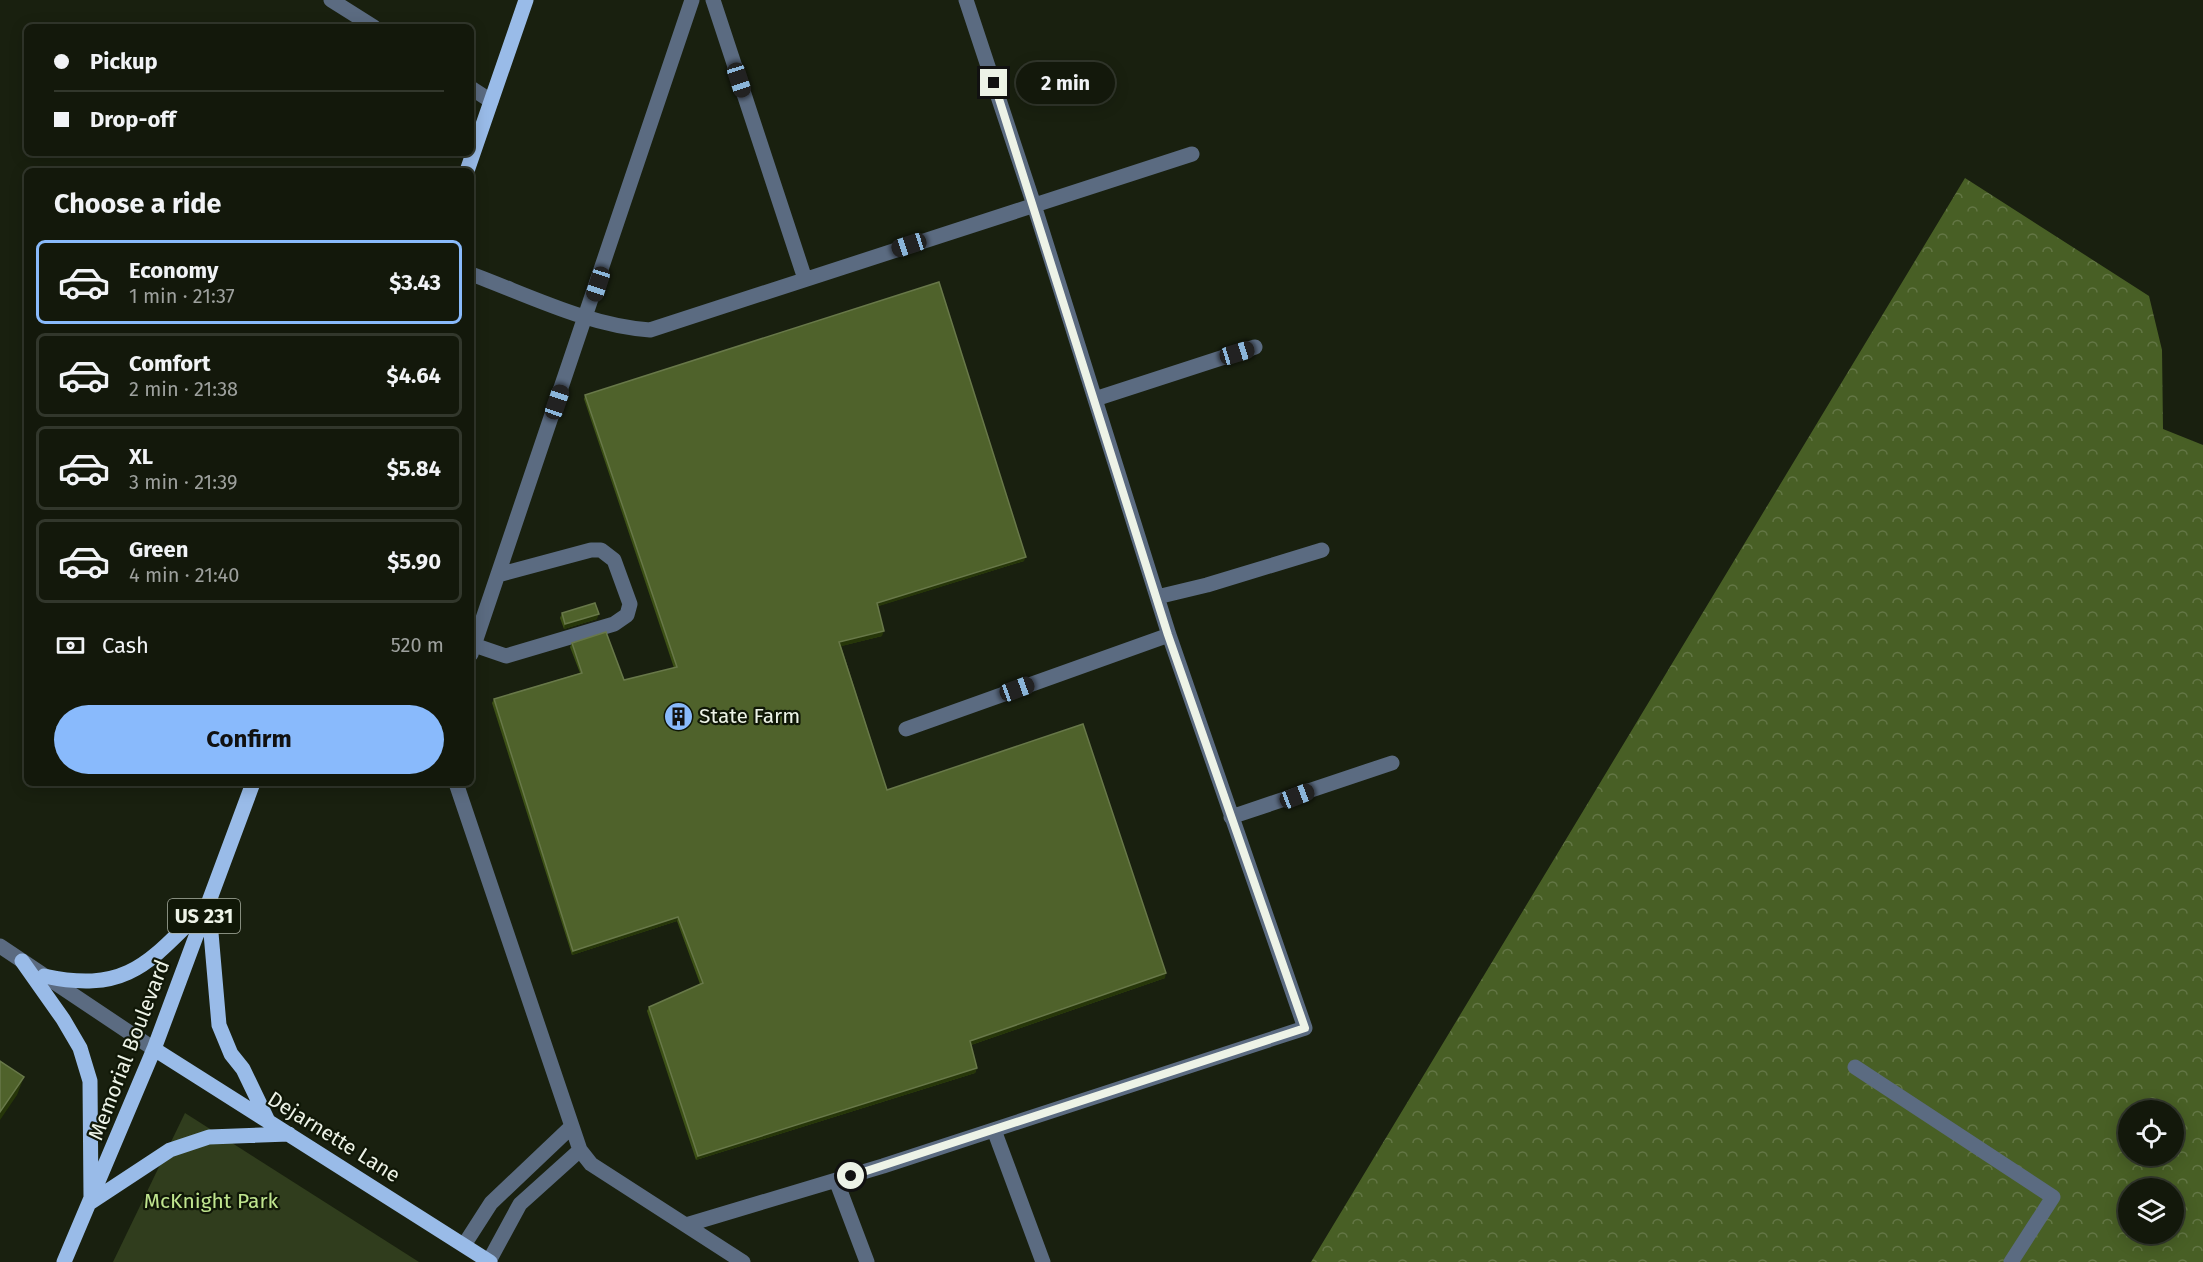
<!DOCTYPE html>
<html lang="en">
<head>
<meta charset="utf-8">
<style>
  :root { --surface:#13180b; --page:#202519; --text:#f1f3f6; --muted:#9da09d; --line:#32372c; --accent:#89bafc }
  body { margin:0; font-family:"Fira Sans",sans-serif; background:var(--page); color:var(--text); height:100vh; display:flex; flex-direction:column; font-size:22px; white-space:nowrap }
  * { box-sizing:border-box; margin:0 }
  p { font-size:20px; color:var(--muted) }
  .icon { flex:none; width:33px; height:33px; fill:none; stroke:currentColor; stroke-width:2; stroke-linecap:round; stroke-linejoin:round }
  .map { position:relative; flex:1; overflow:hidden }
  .drawer { position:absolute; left:24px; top:168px; width:450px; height:618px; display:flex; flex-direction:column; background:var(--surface); border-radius:9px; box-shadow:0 3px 15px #0003,0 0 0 2px var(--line) }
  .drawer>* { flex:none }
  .hud { position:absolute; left:24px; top:24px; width:450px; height:132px; border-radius:9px; box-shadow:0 3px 15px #0003,0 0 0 2px var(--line); display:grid; align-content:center; height:132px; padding:0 30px; background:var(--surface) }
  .buttons { position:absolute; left:2118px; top:1100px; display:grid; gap:12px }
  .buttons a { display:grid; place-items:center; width:66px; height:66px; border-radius:50%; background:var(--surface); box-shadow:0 3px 15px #0003,0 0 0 2px var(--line); font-size:30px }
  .end { position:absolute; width:27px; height:27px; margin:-14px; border:8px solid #edf3e7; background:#111; box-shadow:0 0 0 3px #111 }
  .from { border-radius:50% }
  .bubble { position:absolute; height:42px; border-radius:21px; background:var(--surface); box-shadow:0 3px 15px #0003,0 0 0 2px var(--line); font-size:20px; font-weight:700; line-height:42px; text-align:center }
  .car { position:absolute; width:18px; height:36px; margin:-18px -9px; border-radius:8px; box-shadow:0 0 4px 2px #0007; background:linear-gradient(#222 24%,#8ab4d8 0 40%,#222 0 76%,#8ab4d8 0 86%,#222 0) }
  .hud b { display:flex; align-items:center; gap:21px; height:57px; font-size:22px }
  .hud b+b { border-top:2px solid var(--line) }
  .hud i { width:15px; height:15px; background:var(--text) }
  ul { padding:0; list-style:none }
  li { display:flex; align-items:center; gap:18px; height:84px; margin:0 12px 9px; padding:0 18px; border:3px solid var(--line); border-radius:9px }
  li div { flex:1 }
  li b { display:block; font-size:22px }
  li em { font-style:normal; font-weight:700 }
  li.selected { border-color:var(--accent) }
  li>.icon { width:54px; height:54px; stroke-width:1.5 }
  h2 { padding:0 30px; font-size:27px; line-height:72px }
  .pay { display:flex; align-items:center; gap:15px; height:66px; padding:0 30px; font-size:22px }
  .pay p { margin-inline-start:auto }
  .button { display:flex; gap:12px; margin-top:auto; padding:12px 30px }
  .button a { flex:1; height:69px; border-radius:36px; background:var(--accent); color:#111; font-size:24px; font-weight:700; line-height:69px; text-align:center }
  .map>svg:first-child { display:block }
  .green { fill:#303d1d }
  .forest { fill:url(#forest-crowns); fill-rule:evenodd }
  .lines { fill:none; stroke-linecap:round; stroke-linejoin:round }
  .minor { stroke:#5b6b81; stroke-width:15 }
  .major { stroke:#99bbe8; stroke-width:15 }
  .wall { fill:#3c5015 }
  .shaded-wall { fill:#263609 }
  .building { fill:#4f622b; stroke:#687849; stroke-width:1.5 }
  .route { stroke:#edf3e7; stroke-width:8 }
  .labels { text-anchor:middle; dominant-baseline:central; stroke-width:4.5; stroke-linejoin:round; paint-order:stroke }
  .shield { fill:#101707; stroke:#abb1a4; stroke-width:1.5 }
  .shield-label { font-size:20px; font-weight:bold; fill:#edf3e7 }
  .poi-label { font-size:21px; fill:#edf3e7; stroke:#101707; text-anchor:start }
  .street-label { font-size:21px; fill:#edf3e7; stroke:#101707 }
  .park-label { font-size:21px; fill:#bfe48e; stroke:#101707 }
</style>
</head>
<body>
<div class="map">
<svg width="2203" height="1262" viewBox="0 0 2203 1262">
  <defs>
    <pattern id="forest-crowns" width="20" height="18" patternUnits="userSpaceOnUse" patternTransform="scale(1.5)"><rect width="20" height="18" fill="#485f25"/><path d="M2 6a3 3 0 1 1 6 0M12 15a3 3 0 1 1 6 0" fill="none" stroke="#637645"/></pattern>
  </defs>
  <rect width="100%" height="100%" fill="#19200f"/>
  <path class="green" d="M 185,1113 L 419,1262 L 113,1262 Z"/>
  <path class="forest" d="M 1965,178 L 2149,296 L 2162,350 L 2163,429 L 2203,445 L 2203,1262 L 1311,1262 ZM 2128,1110 L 2174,1110 L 2174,1155 L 2128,1155 ZM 2128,1188 L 2174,1188 L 2174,1233 L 2128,1233 Z"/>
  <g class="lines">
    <path class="minor" d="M 331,0 L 374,27
      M 713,0 L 805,279
      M 471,88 L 491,101
      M 471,274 C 528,295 589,326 650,330 L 1192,154
      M 1095,399 L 1255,347
      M 1157,597 L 1207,585 L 1322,550
      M 474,645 L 506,656 L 614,624 L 627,615 L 630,604 L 614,560 L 601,550 L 591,550 L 498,575
      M 471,654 L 692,0
      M 906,729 L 1169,635
      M 456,783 L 580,1150 L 591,1164 L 743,1262
      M 1231,817 L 1392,763
      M 0,946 L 154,1049
      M 1855,1067 L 2053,1197 L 2011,1262
      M 994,1130 L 1043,1262
      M 836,1180 L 867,1262
      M 686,1225 L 883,1166 L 1305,1028 L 1169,635 L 1034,205 L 966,0
      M 464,1245 L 491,1203 L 570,1128
      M 489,1261 L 520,1204 L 580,1150"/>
    <path class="major" d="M 467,171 L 526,0
      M 209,910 L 219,1025 L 231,1054 L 243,1069 L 268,1121
      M 22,961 L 63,1019 L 80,1048 L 90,1081 L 91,1197
      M 44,976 C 128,994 149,962 204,908
      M 154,1049 L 490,1262
      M 91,1202 L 170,1150 L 209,1137 L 289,1134
      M 64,1262 L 154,1049 L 253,783"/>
  </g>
  <path class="wall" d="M 585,395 L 1024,561 L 878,606 L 882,636 L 841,646 L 887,790 L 1165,978 L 971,1045 L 977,1068 L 975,1073 L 696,1160 L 647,1011 L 649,1007 L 700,984 L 677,921 L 572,955 L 492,703 L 494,699 L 580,673 L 570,647 L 572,643 L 624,680 L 674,668 L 584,399 Z
    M 562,613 L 597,619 L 564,629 L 560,618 Z"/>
  <path class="shaded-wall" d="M 1026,557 L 1024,561 L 876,607 L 877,603 Z
    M 599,614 L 597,619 L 564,629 L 565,624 Z
    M 884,631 L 882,636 L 838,647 L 839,642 Z
    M 678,917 L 677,921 L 572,955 L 573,951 Z
    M 1166,973 L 1165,978 L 968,1046 L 970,1041 Z
    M 977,1068 L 975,1073 L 696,1160 L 698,1156 Z
    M 24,1077 L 17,1095 L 0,1120 L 0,1112 Z"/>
  <path class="building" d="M 939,282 L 1026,557 L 877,603 L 884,631 L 839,642 L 887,790 L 1083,724 L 1166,973 L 970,1041 L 977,1068 L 698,1156 L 649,1007 L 703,983 L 678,917 L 573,951 L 494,699 L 582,673 L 572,643 L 606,632 L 624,680 L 677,667 L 585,395 Z
    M 595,603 L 599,614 L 565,624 L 562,613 Z
    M 0,1061 L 24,1077 L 0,1112 Z"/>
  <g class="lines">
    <path class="route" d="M 851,1176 L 1305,1028 L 1168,635 L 994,83"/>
  </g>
  <defs>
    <symbol id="building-disc" viewBox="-11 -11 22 22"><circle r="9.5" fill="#89bafc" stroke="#101707"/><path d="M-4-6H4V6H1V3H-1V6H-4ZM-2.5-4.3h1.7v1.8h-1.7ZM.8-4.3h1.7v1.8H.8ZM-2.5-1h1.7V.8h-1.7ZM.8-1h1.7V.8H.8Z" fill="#111"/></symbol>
  </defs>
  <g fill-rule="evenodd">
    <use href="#building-disc" x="662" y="700" width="33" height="33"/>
  </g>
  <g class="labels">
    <rect class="shield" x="168" y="899" width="72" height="34" rx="4.5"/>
    <g class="shield-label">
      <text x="204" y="916">US 231</text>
    </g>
    <g class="poi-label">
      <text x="699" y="716">State Farm</text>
    </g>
    <g class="street-label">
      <text transform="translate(129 1050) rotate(-69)">Memorial Boulevard</text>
      <text transform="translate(334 1137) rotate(32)">Dejarnette Lane</text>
    </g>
    <g class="park-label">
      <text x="211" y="1201">McKnight Park</text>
    </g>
  </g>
</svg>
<div class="buttons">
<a><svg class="icon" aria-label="locate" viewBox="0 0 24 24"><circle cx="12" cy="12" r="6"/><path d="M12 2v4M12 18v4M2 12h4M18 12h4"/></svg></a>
<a><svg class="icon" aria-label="layers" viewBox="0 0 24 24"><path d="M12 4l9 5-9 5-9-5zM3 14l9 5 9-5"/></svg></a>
</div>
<i class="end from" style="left:851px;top:1176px"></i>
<i class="end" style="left:994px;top:83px"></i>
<div class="bubble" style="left:1016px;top:62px;width:99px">2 min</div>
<i class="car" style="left:739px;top:80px;rotate:162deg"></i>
<i class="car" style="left:909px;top:245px;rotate:252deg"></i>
<i class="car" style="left:598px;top:284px;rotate:198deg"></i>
<i class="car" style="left:1237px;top:353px;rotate:73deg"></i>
<i class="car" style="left:557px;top:402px;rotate:19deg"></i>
<i class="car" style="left:1017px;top:689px;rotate:70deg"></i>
<i class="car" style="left:1297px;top:796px;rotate:69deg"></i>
<div class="hud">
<b><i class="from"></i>Pickup</b>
<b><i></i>Drop-off</b>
</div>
<section class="drawer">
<h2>Choose a ride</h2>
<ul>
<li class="selected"><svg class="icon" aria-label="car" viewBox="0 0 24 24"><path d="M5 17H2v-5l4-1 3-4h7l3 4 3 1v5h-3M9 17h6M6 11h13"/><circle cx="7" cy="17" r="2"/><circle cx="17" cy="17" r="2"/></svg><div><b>Economy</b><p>1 min · 21:37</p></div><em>$3.43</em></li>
<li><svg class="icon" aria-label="car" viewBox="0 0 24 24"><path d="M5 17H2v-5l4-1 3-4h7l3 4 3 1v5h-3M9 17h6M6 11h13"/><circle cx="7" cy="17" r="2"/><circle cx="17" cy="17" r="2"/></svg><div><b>Comfort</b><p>2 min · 21:38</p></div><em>$4.64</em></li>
<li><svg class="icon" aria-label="car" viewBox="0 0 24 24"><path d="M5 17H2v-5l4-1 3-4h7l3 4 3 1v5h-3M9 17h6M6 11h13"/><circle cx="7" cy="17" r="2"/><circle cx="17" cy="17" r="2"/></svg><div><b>XL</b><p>3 min · 21:39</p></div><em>$5.84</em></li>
<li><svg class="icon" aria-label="car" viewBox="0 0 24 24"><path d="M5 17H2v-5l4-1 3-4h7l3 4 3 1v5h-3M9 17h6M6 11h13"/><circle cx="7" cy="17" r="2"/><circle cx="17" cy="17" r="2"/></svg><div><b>Green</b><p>4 min · 21:40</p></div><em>$5.90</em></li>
</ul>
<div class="pay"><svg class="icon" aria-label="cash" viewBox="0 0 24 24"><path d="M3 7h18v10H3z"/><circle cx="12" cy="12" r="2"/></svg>Cash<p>520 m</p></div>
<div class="button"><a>Confirm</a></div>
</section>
</div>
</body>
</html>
